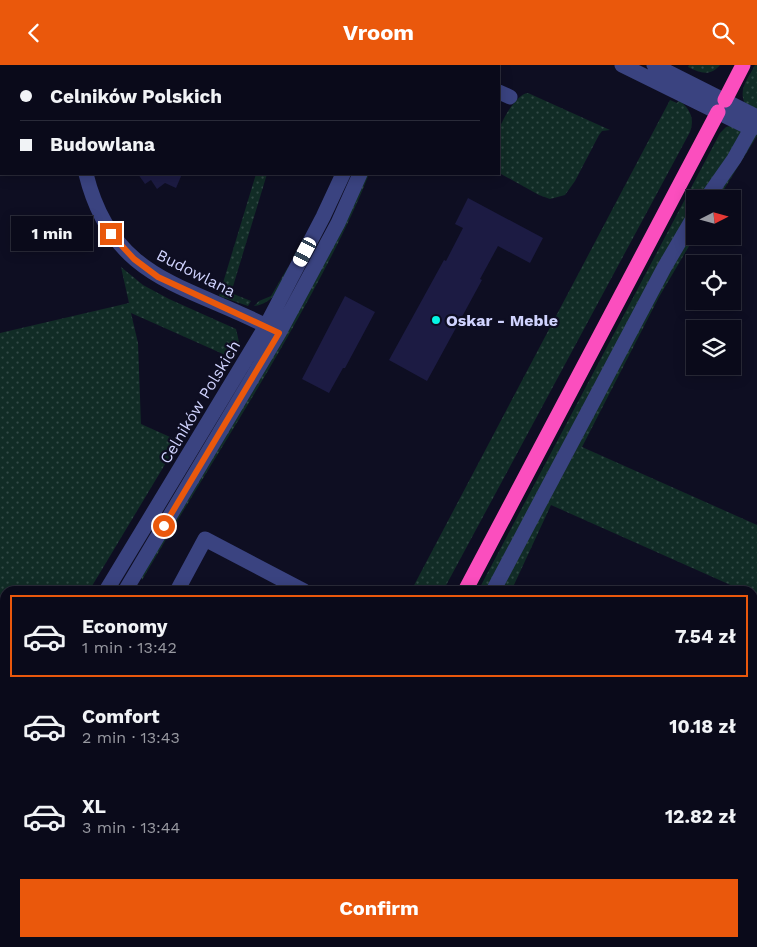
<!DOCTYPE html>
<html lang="en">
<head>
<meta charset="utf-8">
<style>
  :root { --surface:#0a0a1a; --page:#181827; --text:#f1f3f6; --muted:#999aa2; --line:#2a2b39; --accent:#ea580c }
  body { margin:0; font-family:"Work Sans",sans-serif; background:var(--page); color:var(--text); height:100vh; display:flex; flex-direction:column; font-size:19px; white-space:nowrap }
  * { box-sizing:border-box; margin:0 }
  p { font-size:16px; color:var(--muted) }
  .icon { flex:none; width:28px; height:28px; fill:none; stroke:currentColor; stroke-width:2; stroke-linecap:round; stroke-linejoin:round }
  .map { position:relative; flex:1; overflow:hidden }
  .side { position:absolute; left:0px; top:521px; width:758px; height:361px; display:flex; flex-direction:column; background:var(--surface); border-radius:15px 15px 0 0; box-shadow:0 2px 12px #0003,0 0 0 1px var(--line) }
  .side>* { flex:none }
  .top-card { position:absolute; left:0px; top:0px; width:500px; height:110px; box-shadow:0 2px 12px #0003,0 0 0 1px var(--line); display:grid; align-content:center; height:110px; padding:0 20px; background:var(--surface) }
  .needle { width:32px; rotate:84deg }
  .tools { position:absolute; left:686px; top:125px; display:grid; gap:10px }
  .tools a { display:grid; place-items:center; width:55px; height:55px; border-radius:0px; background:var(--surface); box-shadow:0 2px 12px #0003,0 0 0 1px var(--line); font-size:25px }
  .end { position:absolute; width:22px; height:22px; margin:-11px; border:6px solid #ea580c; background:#fff; box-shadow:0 0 0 2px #fff }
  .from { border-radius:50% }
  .bubble { position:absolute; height:35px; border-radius:0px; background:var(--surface); box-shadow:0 2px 12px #0003,0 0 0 1px var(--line); font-size:16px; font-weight:700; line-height:35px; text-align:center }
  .car { position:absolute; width:15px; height:30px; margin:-15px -8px; border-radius:6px; box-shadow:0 0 4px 1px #0007; background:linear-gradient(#fff 24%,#345 0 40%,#fff 0 76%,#345 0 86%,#fff 0) }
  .top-card b { display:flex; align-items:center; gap:18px; height:48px; font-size:19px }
  .top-card b+b { border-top:1px solid var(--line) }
  .top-card i { width:12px; height:12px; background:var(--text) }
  ul { padding:9px 0 0; list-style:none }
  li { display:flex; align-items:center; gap:15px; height:82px; margin:0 10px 8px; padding:0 10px; border:2px solid transparent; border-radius:0px }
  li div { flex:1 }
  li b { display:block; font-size:19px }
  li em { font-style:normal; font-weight:700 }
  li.current { border-color:var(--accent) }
  li>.icon { width:45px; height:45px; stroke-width:1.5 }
  .cta { display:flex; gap:10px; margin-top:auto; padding:10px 20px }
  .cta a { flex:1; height:58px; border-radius:0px; background:var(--accent); color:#fff; font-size:20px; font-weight:700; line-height:58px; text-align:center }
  header { display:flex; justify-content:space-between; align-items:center; height:65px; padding:0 20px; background:var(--accent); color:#fff; font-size:22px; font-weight:700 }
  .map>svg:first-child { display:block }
  .grass { fill:url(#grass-dots) }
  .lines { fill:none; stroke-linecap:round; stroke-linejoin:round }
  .stream { stroke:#0e2d47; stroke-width:3 }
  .building { fill:#1c1b43 }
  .minor { stroke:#3a4380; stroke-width:15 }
  .highway { stroke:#fb4ebe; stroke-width:15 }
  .route { stroke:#ea580c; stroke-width:6 }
  .poi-dot { fill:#05f5e4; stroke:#0e0e22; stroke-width:2 }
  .labels { text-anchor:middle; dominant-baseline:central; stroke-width:4.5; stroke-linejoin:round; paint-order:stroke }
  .street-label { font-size:16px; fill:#d0d3fe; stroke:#0e0e22 }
  .poi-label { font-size:16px; font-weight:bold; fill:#d0d3fe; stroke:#0e0e22; text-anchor:start }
</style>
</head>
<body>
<header><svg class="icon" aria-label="back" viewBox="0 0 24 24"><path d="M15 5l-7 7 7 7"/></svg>Vroom<svg class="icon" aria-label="search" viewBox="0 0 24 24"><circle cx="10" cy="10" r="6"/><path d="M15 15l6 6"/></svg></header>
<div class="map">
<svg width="757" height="882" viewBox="0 0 757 882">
  <defs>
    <pattern id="grass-dots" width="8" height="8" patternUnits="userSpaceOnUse" patternTransform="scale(1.25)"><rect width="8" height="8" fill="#112c26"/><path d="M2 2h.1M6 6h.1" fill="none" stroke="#334a47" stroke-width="1.8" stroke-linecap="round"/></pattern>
  </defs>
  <rect width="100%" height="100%" fill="#0e0e22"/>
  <path class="grass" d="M 689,0 L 720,0 C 710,12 700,8 688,2 Z
    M 755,0 L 757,0 L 757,71 L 718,134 L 695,134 L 695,171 L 659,232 L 582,382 L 757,460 L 757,532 L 753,530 L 752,526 L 744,526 L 551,440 L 513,522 L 521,526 L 478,526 L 720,68 L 726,62 L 730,61 L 746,41 C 737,25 748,14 755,0 Z
    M 528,28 L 610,65 L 602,66 L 599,70 L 575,116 L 565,130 L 550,134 L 539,130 L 501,109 L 499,106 C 499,93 496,77 499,65 C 502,55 516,29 528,28 Z
    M 670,35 L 677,38 L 679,35 C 690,44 695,53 690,67 L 443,526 L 411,526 Z
    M 256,109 L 267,109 L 231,228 L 251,236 L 248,241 L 219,231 Z
    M 366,109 L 369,109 C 353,150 333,189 312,228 C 259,326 198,419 142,515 L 141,512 Z
    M 121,202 L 143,220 L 169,234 L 236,264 L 240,281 L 232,293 L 131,248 L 138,278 L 141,359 L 179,376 L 89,526 L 5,526 L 5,533 L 0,531 L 0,268 L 129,238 Z
    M 288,202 L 289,205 C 280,221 274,239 254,241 L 259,236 L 271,231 Z
    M 0,562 L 5,565 L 5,667 L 0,674 Z
    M 753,629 L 757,631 L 757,882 L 630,882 L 634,878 L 752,878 Z
    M 293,878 L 471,878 L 482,882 L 291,882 Z"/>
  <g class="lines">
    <path class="stream" d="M 752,762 L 757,758
      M 752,811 L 757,813
      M 638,882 L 643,878"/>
  </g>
  <path class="building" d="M 138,109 L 182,109 L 176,123 L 165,118 L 157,124 L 151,115 L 145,119 Z
    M 468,133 L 543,173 L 530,198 L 498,181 L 480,214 L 482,215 L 427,316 L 389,295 L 444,195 L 446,196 L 463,163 L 455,159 Z
    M 345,231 L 375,247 L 345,303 L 343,303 L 329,328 L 302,314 Z"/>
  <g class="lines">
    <path class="minor" d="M 62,0 L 62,1
      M 447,0 L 449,1
      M 622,0 L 752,64
      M 654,0 L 757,52
      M 378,1 L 378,0
      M 394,1 L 394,0
      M 499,27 L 510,32
      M 86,109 C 113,218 189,219 274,265
      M 706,134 L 734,94 L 756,55
      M 106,526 L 266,261 L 323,152 L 343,109
      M 125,526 L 279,268 L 338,158 L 360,109
      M 177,526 L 205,474 L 304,526
      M 493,526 L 664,203 L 695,150
      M 0,546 L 5,548
      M 0,694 L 5,687
      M 0,715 L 5,710
      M 0,795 L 5,797
      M 164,882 L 166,878
      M 304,882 L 307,878"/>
    <path class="highway" d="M 725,35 L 743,0
      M 465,526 L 718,47
      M 278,882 L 280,878"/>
  </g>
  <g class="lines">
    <path class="route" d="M 111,169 L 134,194 L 158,212 L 279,268 L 164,461"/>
  </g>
  <circle class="poi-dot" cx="436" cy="255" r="5"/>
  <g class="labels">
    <g class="street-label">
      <text transform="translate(196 208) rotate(27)">Budowlana</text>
      <text transform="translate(200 337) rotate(-59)">Celników Polskich</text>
    </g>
    <g class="poi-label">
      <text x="446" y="255">Oskar - Meble</text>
    </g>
  </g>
</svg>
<div class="tools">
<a><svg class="needle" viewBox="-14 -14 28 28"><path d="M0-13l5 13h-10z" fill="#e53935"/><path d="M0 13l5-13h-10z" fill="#999aa2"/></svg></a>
<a><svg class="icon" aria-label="locate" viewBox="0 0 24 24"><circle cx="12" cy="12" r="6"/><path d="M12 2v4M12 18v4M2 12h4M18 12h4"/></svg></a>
<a><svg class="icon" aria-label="layers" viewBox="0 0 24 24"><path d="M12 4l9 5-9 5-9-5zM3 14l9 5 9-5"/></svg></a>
</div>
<i class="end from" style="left:164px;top:461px"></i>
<i class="end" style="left:111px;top:169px"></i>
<div class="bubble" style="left:11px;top:151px;width:82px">1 min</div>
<i class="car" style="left:305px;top:187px;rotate:208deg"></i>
<div class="top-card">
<b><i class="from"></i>Celników Polskich</b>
<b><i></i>Budowlana</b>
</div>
<section class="side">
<ul>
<li class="current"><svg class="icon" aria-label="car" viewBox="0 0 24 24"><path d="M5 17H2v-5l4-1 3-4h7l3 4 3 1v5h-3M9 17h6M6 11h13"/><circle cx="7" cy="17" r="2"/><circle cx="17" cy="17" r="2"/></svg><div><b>Economy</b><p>1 min · 13:42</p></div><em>7.54 zł</em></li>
<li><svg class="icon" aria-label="car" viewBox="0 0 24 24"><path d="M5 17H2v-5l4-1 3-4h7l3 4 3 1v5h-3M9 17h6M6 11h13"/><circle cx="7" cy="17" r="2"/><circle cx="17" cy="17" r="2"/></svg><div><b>Comfort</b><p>2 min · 13:43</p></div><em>10.18 zł</em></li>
<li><svg class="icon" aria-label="car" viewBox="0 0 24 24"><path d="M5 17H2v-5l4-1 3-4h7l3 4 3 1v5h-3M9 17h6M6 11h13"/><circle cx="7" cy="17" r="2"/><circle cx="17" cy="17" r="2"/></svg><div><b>XL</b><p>3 min · 13:44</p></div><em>12.82 zł</em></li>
</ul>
<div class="cta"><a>Confirm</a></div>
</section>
</div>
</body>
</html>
